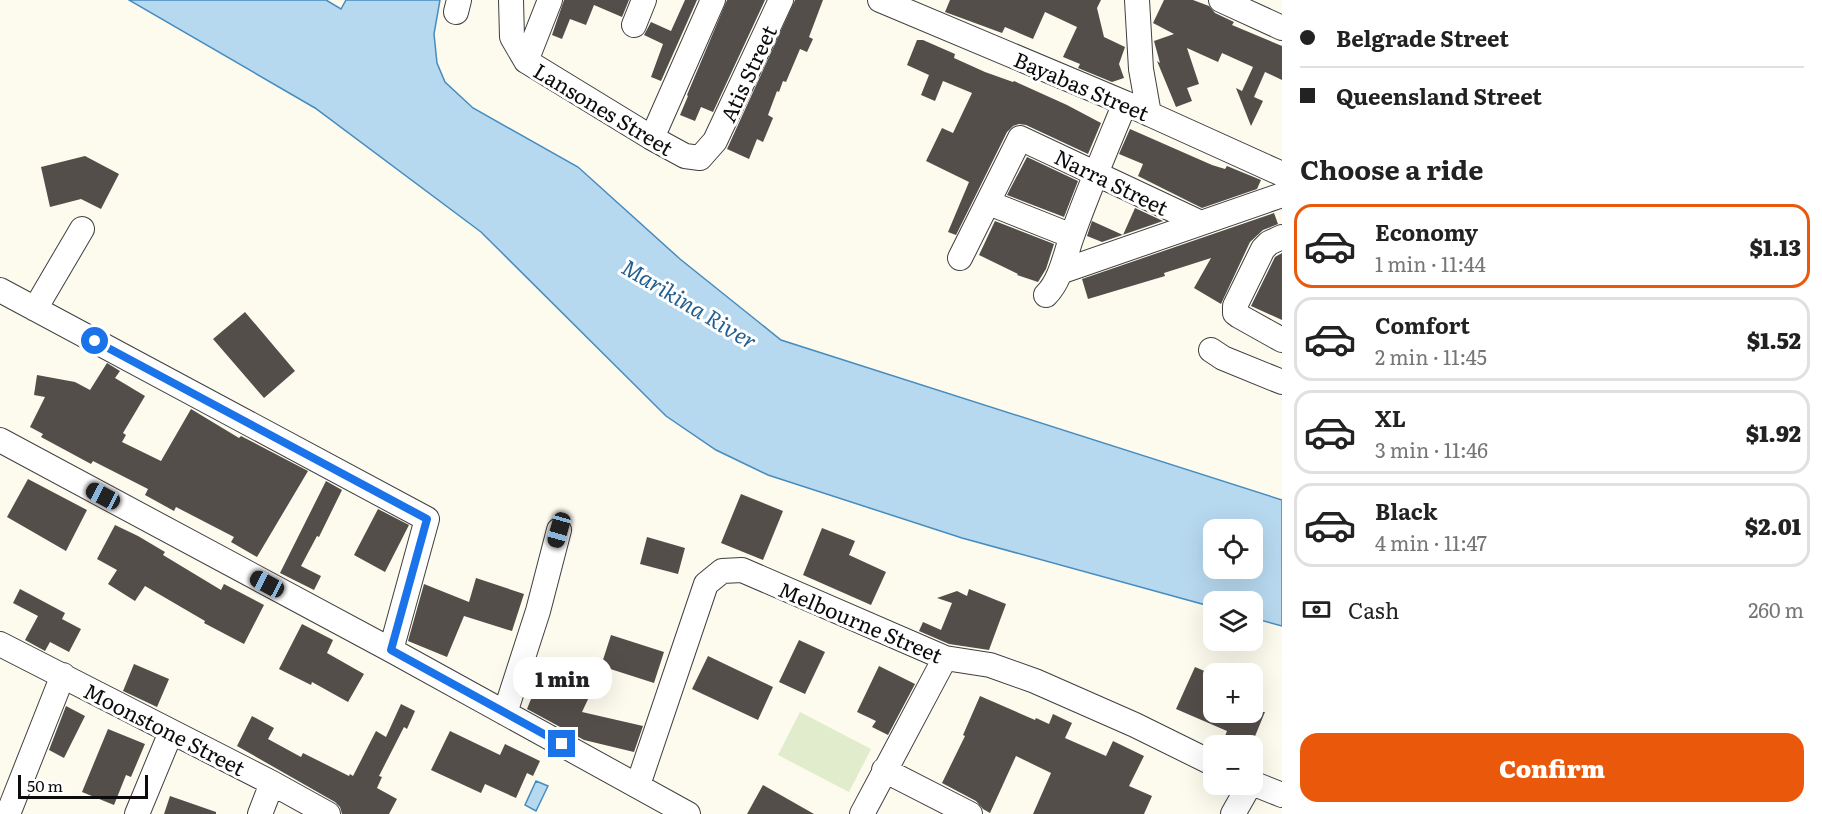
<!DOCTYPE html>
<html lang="en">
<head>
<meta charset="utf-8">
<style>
  :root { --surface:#fff; --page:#f6f6f6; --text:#222; --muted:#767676; --line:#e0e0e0; --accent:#ea580c }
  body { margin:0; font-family:Literata,serif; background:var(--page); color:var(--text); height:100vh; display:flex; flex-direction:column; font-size:22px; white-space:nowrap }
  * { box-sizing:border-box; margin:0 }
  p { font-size:20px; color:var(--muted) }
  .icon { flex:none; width:33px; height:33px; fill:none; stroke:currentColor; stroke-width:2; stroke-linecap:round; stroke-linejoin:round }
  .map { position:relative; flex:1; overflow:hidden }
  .side { display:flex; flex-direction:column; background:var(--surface); width:540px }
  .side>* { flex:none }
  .top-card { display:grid; align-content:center; height:132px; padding:0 18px; background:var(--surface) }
  .tools { position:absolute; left:1203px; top:519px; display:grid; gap:12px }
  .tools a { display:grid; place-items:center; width:60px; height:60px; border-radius:12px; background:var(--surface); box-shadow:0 6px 24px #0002; font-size:30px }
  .scale { position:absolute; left:18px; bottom:15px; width:130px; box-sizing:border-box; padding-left:6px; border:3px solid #0c0c0c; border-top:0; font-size:16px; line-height:21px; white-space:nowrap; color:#0c0c0c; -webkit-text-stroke:4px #fff; paint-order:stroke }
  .end { position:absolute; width:27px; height:27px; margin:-14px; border:8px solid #1a73e8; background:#fff; box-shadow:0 0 0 3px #fff }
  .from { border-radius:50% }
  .bubble { position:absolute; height:42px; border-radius:18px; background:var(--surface); box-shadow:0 6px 24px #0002; font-size:20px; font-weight:800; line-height:42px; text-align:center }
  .car { position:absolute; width:18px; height:36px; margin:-18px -9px; border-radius:8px; box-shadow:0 0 4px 2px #0007; background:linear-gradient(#222 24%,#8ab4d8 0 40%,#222 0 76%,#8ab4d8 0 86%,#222 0) }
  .top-card b { display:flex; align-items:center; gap:21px; height:57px; font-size:22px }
  .top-card b+b { border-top:2px solid var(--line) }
  .top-card i { width:15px; height:15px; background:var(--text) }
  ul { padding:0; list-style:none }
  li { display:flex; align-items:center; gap:18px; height:84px; margin:0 12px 9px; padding:0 6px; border:3px solid var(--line); border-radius:18px }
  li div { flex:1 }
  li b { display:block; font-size:22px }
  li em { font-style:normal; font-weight:800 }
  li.selected { border-color:var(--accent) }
  li>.icon { width:54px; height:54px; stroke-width:1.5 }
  h2 { padding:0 18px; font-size:27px; line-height:72px }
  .pay { display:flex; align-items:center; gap:15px; height:66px; padding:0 18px; font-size:22px }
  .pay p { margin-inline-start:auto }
  .action { display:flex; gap:12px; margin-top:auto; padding:12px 18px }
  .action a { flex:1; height:69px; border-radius:18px; background:var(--accent); color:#fff; font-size:24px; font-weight:800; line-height:69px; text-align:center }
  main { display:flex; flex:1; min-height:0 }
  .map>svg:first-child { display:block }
  .pitch { fill:#e0eccc }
  .water { fill:#b7d9ef; stroke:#468cbf; stroke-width:1.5; fill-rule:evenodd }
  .building { fill:#544e4a }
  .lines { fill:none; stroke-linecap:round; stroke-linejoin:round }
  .minor-casing { stroke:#3f3f3f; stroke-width:26 }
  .minor { stroke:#fff; stroke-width:24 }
  .route { stroke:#1a73e8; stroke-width:8 }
  .labels { text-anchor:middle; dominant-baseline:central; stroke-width:6; stroke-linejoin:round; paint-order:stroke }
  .street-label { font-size:21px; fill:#0c0c0c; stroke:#fff }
  .water-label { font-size:22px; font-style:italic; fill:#235f91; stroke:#fff }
</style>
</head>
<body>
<main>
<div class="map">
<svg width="1282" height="814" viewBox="0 0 1282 814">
  <rect width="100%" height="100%" fill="#fdfaee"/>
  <path class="pitch" d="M 800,712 L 871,749 L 849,792 L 778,755 Z"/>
  <path class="water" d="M 129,0 L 326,0 L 341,9 L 346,0 L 440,0 L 434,34 L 437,63 L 445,82 L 473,108 L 578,167 L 680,259 L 781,340 L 1282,500 L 1282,626 L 1253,618 L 1252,602 L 1214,602 L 1213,607 L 962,538 L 768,475 L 716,450 L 666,416 L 481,232 L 315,108 ZM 1214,530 L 1252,530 L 1252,568 L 1214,568 Z
    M 536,781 L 548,786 L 536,811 L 525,805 Z"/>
  <path class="building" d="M 564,0 L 629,0 L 622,17 L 594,5 L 586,25 L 570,19 L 562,39 L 552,35 Z
    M 685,0 L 697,0 L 661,81 L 651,77 L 663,44 L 644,35 L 651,22 L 671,31 Z
    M 727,0 L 765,0 L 713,112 L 701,107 L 695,121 L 680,115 L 688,96 L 687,95 Z
    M 795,0 L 823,0 L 809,37 L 813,39 L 807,52 L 800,49 L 786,82 L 783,81 L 779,92 L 777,91 L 768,115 L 773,118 L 763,142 L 757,139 L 749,159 L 727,149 Z
    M 950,0 L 1101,0 L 1097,8 L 1104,37 L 1125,47 L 1119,64 L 1124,78 L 1112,82 L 1078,68 L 1080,64 L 1063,57 L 1077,27 L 1045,12 L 1033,39 L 1005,27 L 1002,33 L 945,12 Z
    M 1164,0 L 1193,0 L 1209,6 L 1215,13 L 1234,22 L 1232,25 L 1282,46 L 1282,80 L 1265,72 L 1254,97 L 1263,101 L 1251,126 L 1236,88 L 1242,91 L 1253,67 L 1222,53 L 1218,62 L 1187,48 L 1199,84 L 1187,88 L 1192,101 L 1176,107 L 1157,61 L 1160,63 L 1154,41 L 1174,34 L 1153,23 Z
    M 917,40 L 923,40 L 955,54 L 954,58 L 985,72 L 1013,82 L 1014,81 L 1067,105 L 1101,123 L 1088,154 L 1026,125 L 1019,124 L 1013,126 L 1007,132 L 956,235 L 948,232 L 969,182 L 926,161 L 942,128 L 953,133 L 972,93 L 943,81 L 935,101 L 921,95 L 929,75 L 907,65 Z
    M 1130,129 L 1212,165 L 1225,169 L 1227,166 L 1261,180 L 1257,189 L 1202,208 L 1138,176 L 1143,164 L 1119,154 Z
    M 85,156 L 119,174 L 101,209 L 81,199 L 50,207 L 41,167 Z
    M 1027,157 L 1078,181 L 1064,217 L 1007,195 Z
    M 1135,208 L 1163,221 L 1102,242 L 1087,236 L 1092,221 L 1123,235 Z
    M 1274,213 L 1278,224 L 1263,230 L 1250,242 L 1221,304 L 1194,288 L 1211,258 L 1164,273 L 1165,276 L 1088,299 L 1082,279 Z
    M 995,221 L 1054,244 L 1046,269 L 1038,282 L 1017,275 L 1018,274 L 979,255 Z
    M 1282,253 L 1282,320 L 1251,306 L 1275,257 Z
    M 245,312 L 295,371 L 264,398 L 213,339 Z
    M 107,363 L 120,371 L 115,378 L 145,396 L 123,433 L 126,435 L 122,442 L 161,461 L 191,409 L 239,438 L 241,436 L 308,471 L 257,557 L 231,542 L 234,537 L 176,507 L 174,511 L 145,495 L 148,489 L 93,461 L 91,464 L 41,437 L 43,434 L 30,427 L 45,397 L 34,395 L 37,375 L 75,382 L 90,390 Z
    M 28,479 L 87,510 L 66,551 L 7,517 Z
    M 326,481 L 342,490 L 319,537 L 317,536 L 301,566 L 321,576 L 314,590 L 280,573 Z
    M 741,494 L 783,511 L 763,560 L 721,543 Z
    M 378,509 L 409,525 L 385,572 L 354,555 Z
    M 115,525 L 138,536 L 165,552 L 163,555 L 221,590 L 224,584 L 264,605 L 244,644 L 204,623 L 205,621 L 145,586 L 135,601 L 108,584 L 117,570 L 97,559 Z
    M 822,528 L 855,541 L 849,555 L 886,572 L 871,605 L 803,575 Z
    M 647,537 L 685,548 L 678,574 L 640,564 Z
    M 476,578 L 524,594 L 512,631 L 464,616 L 447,657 L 408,641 L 424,584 L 469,602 Z
    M 20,589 L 65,613 L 62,619 L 81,629 L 69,652 L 50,642 L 45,651 L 25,640 L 38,616 L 13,603 Z
    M 969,589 L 1006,604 L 989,650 L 949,644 L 919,631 L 923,622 L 941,630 L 952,603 L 937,598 L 957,591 L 967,596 Z
    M 302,624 L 333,640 L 327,653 L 364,674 L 348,702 L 312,682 L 311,685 L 279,669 Z
    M 611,635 L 664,652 L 654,683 L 601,666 Z
    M 799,640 L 825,652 L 805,694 L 779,682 Z
    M 708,656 L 773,687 L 758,720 L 692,689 Z
    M 134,664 L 169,679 L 157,707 L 123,691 Z
    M 879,666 L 915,684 L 888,735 L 872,727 L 876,721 L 857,712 Z
    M 1195,667 L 1214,675 L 1214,712 L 1265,712 L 1251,746 L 1221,746 L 1227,731 L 1176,709 Z
    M 541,674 L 590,695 L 582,712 L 643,726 L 634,752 L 584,740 L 527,709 Z
    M 980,696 L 1035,720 L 1036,718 L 1049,724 L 1053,714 L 1072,723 L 1065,738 L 1106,756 L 1113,741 L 1144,756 L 1129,786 L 1152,796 L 1144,814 L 1033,814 L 1051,773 L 1016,756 L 990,813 L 983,809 L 976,801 L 942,783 L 965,736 L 963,735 Z
    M 401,704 L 415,711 L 407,729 L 404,727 L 379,776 L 382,777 L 377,788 L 397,799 L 389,814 L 342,814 L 340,807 L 335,802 L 237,746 L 252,716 L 274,728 L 268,739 L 301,757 L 303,753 L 349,776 L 350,774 L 353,776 L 376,731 L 386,737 Z
    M 66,706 L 85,716 L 64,758 L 49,750 Z
    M 108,729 L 145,744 L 131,777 L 126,775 L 114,805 L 82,792 Z
    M 450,731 L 500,755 L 505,744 L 540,761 L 533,776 L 527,773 L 516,798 L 485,784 L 481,793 L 431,770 Z
    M 763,785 L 814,814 L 747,814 Z
    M 170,796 L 216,812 L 216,814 L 164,814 Z"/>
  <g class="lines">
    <defs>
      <path id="minor" d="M 511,0 L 512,37 L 526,61 L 652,138 L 685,156 L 700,158 L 715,141 L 781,0
        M 880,0 L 1125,103 L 1282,174
        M 1137,0 L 1141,69 L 1149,114
        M 1221,0 L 1282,28
        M 456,12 L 459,0
        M 634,25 L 644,0
        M 526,61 L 550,0
        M 652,138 L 713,0
        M 989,203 L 1072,236
        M 1282,237 L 1269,243 L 1263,249 L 1235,306 L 1235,313 L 1239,316 L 1282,340
        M 960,258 L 1020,138 L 1201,223
        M 1060,272 L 1282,195
        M 0,290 L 427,519 L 391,650
        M 1046,295 C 1061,280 1065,255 1072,236 C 1088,191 1107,147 1125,103
        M 35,309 L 82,229
        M 1211,350 L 1223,358 L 1282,382
        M 0,440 L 391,650 L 688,814
        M 0,644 L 272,783 L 328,814
        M 505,713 L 538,611 L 559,530
        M 884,770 L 970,814
        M 1252,783 L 1282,795
        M 638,785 L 706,584 L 722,571 L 742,570 L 945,658 L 990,665 L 1035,681 L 1135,725 L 1214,764
        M 8,814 L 63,675
        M 137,814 L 171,732
        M 260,814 L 272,783
        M 862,814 L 945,658
        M 1233,814 L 1250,784"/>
    </defs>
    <use href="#minor" class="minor-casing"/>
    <use href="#minor" class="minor"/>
  </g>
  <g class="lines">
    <path class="route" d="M 95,341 L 427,519 L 391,650 L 562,744"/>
  </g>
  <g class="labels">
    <g class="street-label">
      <text transform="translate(747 73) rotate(-65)">Atis Street</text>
      <text transform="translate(1082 85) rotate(23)">Bayabas Street</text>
      <text transform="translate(604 108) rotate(31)">Lansones Street</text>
      <text transform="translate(1112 181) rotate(26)">Narra Street</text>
      <text transform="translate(861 621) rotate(23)">Melbourne Street</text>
      <text transform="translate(165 728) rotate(27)">Moonstone Street</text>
    </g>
    <g class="water-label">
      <text transform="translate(690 303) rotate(31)">Marikina River</text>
    </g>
  </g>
</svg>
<div class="tools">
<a><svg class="icon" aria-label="locate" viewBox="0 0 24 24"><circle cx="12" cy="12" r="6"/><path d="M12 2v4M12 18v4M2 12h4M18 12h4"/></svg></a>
<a><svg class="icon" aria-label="layers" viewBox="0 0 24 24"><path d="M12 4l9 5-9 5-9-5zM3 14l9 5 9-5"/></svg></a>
<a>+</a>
<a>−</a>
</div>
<div class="scale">50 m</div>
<i class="end from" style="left:95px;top:341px"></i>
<i class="end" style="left:562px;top:744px"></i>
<div class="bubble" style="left:513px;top:657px;width:99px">1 min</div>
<i class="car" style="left:103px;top:496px;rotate:298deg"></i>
<i class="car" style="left:559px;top:530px;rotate:196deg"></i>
<i class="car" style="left:267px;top:584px;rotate:298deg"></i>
</div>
<section class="side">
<div class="top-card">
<b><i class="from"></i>Belgrade Street</b>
<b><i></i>Queensland Street</b>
</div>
<h2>Choose a ride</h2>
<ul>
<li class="selected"><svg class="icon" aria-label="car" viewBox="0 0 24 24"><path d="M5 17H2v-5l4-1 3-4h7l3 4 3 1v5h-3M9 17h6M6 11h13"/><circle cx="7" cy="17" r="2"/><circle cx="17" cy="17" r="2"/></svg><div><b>Economy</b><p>1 min · 11:44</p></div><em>$1.13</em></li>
<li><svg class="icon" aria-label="car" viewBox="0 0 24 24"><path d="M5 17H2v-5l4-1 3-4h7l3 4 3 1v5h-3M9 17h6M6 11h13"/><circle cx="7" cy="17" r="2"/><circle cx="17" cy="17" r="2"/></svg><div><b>Comfort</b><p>2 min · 11:45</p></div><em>$1.52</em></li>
<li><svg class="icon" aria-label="car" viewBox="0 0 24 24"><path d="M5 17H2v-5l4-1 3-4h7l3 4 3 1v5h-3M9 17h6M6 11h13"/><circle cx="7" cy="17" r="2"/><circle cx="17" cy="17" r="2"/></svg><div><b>XL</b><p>3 min · 11:46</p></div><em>$1.92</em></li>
<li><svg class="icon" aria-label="car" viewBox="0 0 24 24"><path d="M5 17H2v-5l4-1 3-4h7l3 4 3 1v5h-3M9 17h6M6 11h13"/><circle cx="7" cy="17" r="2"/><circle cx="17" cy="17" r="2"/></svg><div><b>Black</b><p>4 min · 11:47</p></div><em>$2.01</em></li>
</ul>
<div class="pay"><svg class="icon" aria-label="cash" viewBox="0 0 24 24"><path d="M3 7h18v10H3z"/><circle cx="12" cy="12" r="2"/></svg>Cash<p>260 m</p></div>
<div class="action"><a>Confirm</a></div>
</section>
</main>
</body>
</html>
